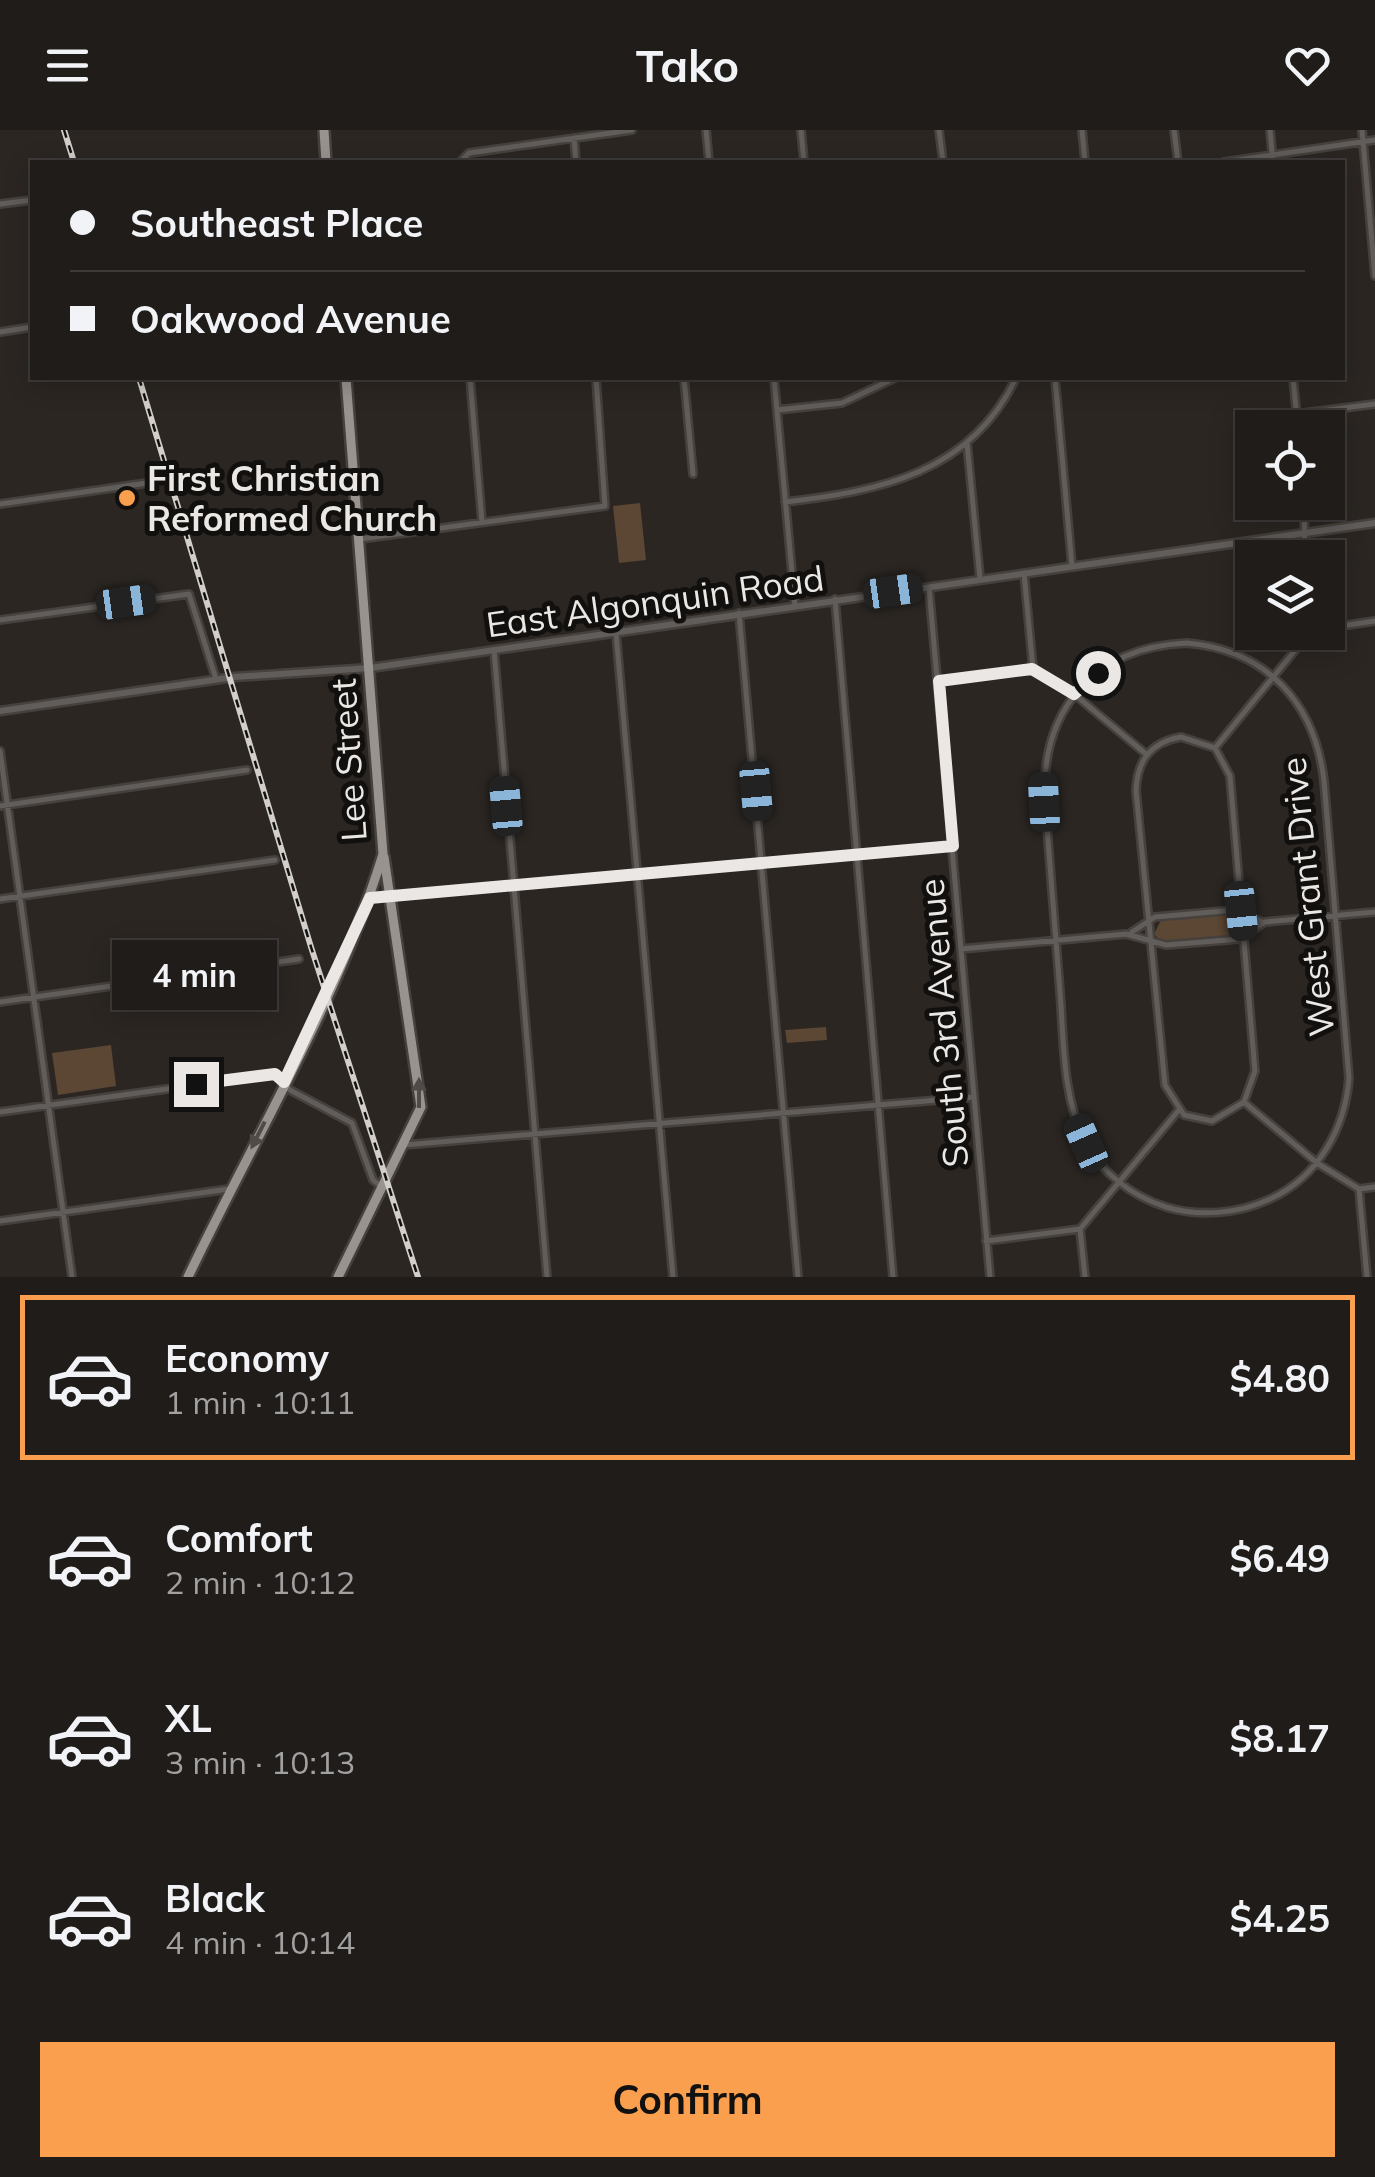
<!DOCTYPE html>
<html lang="en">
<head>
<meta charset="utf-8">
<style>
  :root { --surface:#201c1a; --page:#282523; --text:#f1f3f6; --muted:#a2a1a2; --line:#3d3a39; --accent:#f99f4d }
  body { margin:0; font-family:Mulish,sans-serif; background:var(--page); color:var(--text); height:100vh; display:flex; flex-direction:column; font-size:38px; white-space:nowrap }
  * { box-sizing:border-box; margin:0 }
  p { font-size:32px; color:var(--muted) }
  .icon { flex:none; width:55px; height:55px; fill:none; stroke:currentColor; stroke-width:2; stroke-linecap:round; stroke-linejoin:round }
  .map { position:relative; height:1147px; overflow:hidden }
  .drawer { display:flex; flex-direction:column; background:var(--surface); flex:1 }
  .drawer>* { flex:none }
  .top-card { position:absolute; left:30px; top:30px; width:1315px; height:220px; border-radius:0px; box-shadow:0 5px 25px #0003,0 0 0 2px var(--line); display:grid; align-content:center; height:220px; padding:0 40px; background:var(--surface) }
  .fabs { position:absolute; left:1235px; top:280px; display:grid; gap:20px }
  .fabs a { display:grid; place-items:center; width:110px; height:110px; border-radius:0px; background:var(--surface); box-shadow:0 5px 25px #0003,0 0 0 2px var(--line); font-size:50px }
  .end { position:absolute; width:45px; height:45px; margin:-22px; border:12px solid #eae7e4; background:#111; box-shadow:0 0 0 5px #111 }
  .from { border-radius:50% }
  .bubble { position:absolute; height:70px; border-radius:0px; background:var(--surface); box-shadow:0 5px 25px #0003,0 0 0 2px var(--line); font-size:32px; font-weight:700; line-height:70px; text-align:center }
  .car { position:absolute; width:30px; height:60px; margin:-30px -15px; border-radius:12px; box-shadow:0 0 8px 2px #0007; background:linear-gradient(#222 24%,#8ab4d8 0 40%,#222 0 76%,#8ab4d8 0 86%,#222 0) }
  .top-card b { display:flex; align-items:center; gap:35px; height:95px; font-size:38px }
  .top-card b+b { border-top:2px solid var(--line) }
  .top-card i { width:25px; height:25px; background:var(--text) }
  ul { padding:18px 0 0; list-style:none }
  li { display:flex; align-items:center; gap:30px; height:165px; margin:0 20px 15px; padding:0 20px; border:5px solid transparent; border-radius:0px }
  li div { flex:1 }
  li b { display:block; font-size:38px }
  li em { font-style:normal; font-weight:700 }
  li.active { border-color:var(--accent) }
  li>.icon { width:90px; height:90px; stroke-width:1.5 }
  .button { display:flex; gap:20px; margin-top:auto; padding:20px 40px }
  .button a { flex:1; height:115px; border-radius:0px; background:var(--accent); color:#111; font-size:40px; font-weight:700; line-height:115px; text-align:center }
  header { display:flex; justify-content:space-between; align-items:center; height:130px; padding:0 40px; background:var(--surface); font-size:45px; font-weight:700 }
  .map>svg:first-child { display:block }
  .green { fill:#5c4634 }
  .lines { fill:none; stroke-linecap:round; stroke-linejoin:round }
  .minor-casing { stroke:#46413d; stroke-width:10 }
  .tertiary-casing { stroke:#46413d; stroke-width:11 }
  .primary-casing { stroke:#46413d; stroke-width:14 }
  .minor { stroke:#605d5b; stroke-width:5 }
  .tertiary { stroke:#605d5b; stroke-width:6 }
  .primary { stroke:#98938f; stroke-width:9 }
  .rail-casing { stroke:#d1cecb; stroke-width:6 }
  .rail { stroke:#12100e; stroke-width:2.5; stroke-dasharray:8; stroke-linecap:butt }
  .oneway { fill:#4e4b48 }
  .route { stroke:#eae7e4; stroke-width:12 }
  .poi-dot { fill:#f99f4d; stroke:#12100e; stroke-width:4 }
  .labels { text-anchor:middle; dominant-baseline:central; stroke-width:10; stroke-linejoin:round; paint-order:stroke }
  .poi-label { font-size:35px; font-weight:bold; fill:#eae7e4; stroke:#12100e; text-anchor:start }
  .street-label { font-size:35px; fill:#eae7e4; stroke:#12100e }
</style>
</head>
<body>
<header><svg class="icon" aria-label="menu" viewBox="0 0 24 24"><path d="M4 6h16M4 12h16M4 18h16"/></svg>Tako<svg class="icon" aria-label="heart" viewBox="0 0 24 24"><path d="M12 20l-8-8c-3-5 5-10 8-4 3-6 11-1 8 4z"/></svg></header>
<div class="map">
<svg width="1375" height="1147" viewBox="0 0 1375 1147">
  <rect width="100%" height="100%" fill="#2b2622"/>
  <path class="green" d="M 640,373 L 646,430 L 619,433 L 613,376 Z
    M 1230,784 L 1238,796 L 1230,806 L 1161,811 L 1154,804 L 1161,790 Z
    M 826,897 L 827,910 L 787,913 L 785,900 Z
    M 111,915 L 116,956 L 58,965 L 52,923 Z"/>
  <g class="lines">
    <defs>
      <path id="minor" d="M 706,0 L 709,32
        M 801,0 L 804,32
        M 939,0 L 943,32
        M 1082,0 L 1085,32
        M 1174,0 L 1178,32
        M 1270,0 L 1273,32
        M 1362,0 L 1375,146
        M 574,8 L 576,32
        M 460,32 L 469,23 L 632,0
        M 1224,32 L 1375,10
        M 0,74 L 32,70
        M 0,202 L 32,197
        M 470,248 L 482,392
        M 684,248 L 693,344
        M 774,248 L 795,475
        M 1055,248 L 1072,436
        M 1293,248 L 1298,298
        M 777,280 L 842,273 L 895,248
        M 1296,284 L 1375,274
        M 967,313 L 980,448
        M 785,372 C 880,361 971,343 1016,248
        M 1304,372 L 1305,428
        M 0,374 L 154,352
        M 360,409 L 605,376 L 596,248
        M 1024,443 L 1033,539
        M 929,458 L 990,1147
        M 835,469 L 893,1147
        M 739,483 L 798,1147
        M 0,490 L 189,464 L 216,549
        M 1328,498 L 1375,491
        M 616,503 L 673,1147
        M 1187,513 C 1267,520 1315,573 1324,651 L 1349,948 C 1345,999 1318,1047 1270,1069 C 1238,1084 1199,1087 1166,1077 C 1132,1066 1101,1043 1085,1011 C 1062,966 1064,911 1060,862 C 1055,799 1050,735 1045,672 C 1040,580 1094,517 1187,513 Z
        M 494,520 L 547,1147
        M 1033,539 L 1074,564 L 1146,624
        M 939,551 L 1033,539
        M 1181,607 L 1215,618 L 1230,646 L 1255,941 L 1244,972 L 1212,991 L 1184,985 L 1165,955 L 1136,661 C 1137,630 1151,612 1181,607 Z
        M 1215,618 L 1310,502
        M 0,621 L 72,1147
        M 0,676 L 247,640
        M 370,768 L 953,716
        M 0,769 L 275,730
        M 1132,802 L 1155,787 L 1236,780 L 1262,792
        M 961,819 L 1126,804 L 1166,815 L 1239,809 L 1265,792 L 1375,782
        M 0,872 L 299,829
        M 1244,972 L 1317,1033 L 1359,1059
        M 0,982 L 275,944 L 290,960 L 352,993 L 373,1050 L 382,1057
        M 404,1015 L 974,967
        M 1359,1059 L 1367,1147
        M 1359,1059 L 1375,1057
        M 0,1091 L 229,1059
        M 986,1111 L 1080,1099
        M 1085,1147 L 1080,1099 L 1178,981"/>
      <path id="tertiary" d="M 0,581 L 234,547 L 370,538 L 1375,393"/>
      <path id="primary" d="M 324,0 L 326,32
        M 188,1147 C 254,1008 338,871 383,724 L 346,248
        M 338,1147 L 421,977 L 384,727"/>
    </defs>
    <use href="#minor" class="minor-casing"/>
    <use href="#tertiary" class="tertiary-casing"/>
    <use href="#primary" class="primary-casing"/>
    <use href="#minor" class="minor"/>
    <use href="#tertiary" class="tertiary"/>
    <use href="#primary" class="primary"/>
    <defs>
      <path id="rail" d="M 64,0 L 74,32
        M 139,248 L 311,817 L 418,1147"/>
    </defs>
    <use href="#rail" class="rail-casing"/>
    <use href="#rail" class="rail"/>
  </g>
  <defs><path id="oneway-solid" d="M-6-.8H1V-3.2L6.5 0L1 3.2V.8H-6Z" transform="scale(2.5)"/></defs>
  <g class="oneway">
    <use href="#oneway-solid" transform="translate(419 963) rotate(-90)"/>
    <use href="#oneway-solid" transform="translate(258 1005) rotate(117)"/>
  </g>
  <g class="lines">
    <path class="route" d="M 196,954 L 275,944 L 284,952 L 370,768 L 953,716 L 939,551 L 1032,539 L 1074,564 L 1098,543"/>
  </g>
  <circle class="poi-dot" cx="127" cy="368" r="10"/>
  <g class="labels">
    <g class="poi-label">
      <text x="147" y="348">First Christian<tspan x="147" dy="40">Reformed Church</tspan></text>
    </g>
    <g class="street-label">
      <text transform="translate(655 471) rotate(-8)">East Algonquin Road</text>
      <text transform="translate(348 630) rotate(-94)">Lee Street</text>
      <text transform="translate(1307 767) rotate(-96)">West Grant Drive</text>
      <text transform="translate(943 893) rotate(-95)">South 3rd Avenue</text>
    </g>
  </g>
</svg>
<div class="fabs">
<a><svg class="icon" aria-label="locate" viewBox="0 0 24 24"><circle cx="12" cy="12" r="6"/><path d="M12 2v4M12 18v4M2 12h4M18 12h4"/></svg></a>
<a><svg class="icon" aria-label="layers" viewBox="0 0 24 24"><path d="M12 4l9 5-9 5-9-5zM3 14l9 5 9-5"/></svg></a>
</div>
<i class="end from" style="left:1098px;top:543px"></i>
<i class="end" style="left:196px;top:954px"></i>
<div class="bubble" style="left:112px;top:810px;width:165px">4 min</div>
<i class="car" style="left:893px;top:461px;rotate:82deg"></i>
<i class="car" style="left:126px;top:472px;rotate:82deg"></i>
<i class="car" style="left:756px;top:661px;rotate:175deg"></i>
<i class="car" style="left:1044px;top:672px;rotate:357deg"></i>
<i class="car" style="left:506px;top:676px;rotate:355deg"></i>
<i class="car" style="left:1241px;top:781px;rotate:174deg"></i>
<i class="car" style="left:1086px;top:1013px;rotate:336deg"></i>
<div class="top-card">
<b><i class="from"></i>Southeast Place</b>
<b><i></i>Oakwood Avenue</b>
</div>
</div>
<section class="drawer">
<ul>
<li class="active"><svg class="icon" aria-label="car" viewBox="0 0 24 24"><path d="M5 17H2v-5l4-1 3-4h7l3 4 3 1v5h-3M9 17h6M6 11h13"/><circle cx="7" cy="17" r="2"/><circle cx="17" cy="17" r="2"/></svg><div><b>Economy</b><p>1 min · 10:11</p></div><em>$4.80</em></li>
<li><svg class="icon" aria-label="car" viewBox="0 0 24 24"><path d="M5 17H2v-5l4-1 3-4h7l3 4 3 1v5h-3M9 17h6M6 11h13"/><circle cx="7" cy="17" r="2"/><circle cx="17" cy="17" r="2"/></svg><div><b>Comfort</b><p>2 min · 10:12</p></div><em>$6.49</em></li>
<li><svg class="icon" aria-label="car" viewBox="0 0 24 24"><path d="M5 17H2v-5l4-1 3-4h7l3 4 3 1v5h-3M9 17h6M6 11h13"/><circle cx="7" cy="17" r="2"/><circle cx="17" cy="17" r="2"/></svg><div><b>XL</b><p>3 min · 10:13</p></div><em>$8.17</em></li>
<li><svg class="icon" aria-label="car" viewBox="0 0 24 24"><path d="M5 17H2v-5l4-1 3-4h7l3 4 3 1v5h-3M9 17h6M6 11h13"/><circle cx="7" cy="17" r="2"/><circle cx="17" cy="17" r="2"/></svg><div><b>Black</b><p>4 min · 10:14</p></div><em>$4.25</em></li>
</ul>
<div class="button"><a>Confirm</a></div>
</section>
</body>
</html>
